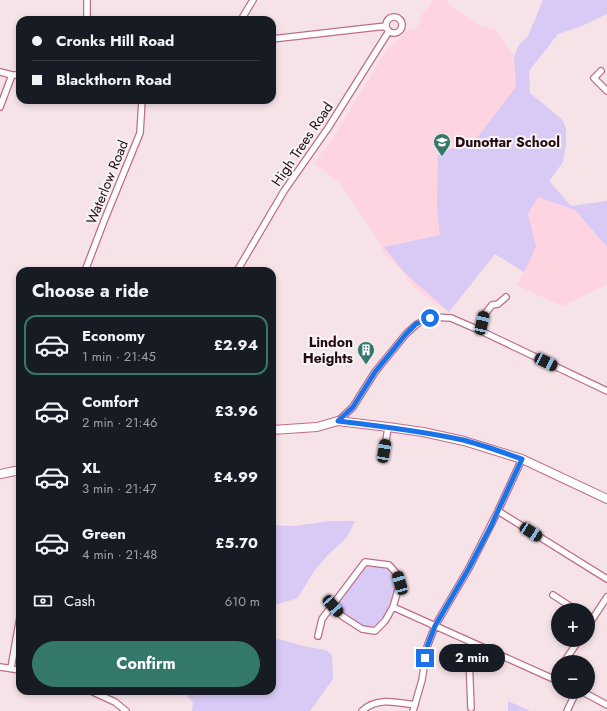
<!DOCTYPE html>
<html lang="en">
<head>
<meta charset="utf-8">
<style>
  :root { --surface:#171b24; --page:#242831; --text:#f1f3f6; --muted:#9ea1a6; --line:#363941; --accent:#34786c }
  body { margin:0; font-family:Jost,sans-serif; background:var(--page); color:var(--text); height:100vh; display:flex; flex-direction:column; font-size:15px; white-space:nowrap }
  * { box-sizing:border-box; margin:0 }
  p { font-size:13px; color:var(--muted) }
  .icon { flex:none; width:22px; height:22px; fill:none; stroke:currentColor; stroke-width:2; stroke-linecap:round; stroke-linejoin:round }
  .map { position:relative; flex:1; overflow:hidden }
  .panel { position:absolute; left:16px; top:267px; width:260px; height:428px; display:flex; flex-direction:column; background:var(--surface); border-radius:12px; box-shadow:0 2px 6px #0003 }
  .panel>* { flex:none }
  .guide { position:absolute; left:16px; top:16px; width:260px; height:88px; border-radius:12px; box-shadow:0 2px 6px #0003; display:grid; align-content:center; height:88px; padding:0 16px; background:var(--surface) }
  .tools { position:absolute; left:551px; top:603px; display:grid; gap:8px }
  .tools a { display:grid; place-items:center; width:44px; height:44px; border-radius:50%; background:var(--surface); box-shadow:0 2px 6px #0003; font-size:20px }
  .end { position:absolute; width:18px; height:18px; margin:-9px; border:5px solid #1a73e8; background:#fff; box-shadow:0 0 0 2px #fff }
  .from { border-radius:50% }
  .bubble { position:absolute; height:28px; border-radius:14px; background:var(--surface); box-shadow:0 2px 6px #0003; font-size:13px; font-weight:700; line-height:28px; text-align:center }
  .car { position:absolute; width:12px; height:24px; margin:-12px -6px; border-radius:5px; box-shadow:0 0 3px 1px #0007; background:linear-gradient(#222 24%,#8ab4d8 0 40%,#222 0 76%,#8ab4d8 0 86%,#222 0) }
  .guide b { display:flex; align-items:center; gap:14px; height:38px; font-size:15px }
  .guide b+b { border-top:1px solid var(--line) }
  .guide i { width:10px; height:10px; background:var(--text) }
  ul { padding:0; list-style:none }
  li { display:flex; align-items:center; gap:12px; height:60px; margin:0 8px 6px; padding:0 8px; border:2px solid transparent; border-radius:12px }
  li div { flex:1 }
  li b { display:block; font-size:15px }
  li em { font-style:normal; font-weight:700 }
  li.selected { border-color:var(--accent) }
  li>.icon { width:36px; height:36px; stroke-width:1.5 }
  h2 { padding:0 16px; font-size:18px; line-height:48px }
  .pay { display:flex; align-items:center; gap:10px; height:44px; padding:0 16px; font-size:15px }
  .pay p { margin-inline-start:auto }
  .cta { display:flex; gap:8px; margin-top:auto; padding:8px 16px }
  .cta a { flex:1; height:46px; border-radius:24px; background:var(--accent); color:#fff; font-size:16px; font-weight:700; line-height:46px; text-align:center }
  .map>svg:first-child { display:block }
  .built { fill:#fdd4e0 }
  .green { fill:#d8caf5 }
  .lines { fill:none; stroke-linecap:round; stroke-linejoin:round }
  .street-casing { stroke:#bf6d89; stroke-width:8 }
  .secondary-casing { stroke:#bf6d89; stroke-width:10 }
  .street { stroke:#fff; stroke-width:5.5 }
  .secondary { stroke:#fff; stroke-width:8 }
  .route { stroke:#1a73e8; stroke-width:5 }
  .labels { text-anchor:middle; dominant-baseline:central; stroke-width:4; stroke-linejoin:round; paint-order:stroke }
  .poi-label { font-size:14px; font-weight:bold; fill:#270814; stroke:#f5f5f5; text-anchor:start }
  .street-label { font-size:14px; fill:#270814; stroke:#f5f5f5 }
</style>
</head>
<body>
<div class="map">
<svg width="607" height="711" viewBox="0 0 607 711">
  <rect width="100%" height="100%" fill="#f6e3e8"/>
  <path class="built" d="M 433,0 L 447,0 L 450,5 L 476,23 L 478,25 L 496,30 L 514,56 L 529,70 L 530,93 L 566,128 L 566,145 L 563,162 L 549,181 L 607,247 L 607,285 L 562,306 L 516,285 L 524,272 L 495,254 L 449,312 L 434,303 L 415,288 L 409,282 L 404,274 L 405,273 L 381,251 L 383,250 L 375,235 L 340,183 L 314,163 L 331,141 L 387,49 L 410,29 L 414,29 L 420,23 L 421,20 L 419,19 Z"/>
  <path class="green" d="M 543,0 L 607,0 L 607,14 L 582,26 L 558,34 L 529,71 L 530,93 L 562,119 L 566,128 L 566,143 L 563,162 L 549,181 L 571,206 L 607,201 L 607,247 L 575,210 L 538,197 L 528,214 L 536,247 L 524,272 L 495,254 L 449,312 L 405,273 L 384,247 L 440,235 L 437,208 L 438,154 L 476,139 L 516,87 L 514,56 L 519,45 L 528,36 Z
    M 330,521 L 355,521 L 347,537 L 327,556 L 314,571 L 298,598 L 272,606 L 272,525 L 294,526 Z
    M 377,565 C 385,566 393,570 396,578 C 400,588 384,620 375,625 C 373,627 369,627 366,627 L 344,613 L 337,606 L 366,567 Z
    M 272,637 L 303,646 L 326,650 L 332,655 L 333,679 L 310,711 L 192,711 L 193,702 L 183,692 L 175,696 L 171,691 L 272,691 Z
    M 508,701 L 530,711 L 508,711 Z"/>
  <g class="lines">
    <defs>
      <path id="street" d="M 87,0 L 87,20
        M386 25a8 8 0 1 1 16 0a8 8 0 1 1-16 0Z
        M 241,20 L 253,0
        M 272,39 L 386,26
        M 601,71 L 594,78 L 607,91
        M 0,72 L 12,75 L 20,75
        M 0,107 L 12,75
        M 85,271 L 104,221 L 140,133 L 142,100
        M 237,271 L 284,191 L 328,128 L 389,31
        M 481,331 L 484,315 L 492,305 L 498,304 L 506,297
        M 338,421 L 353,407 L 375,372 L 406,334 L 417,324 L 432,317 L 451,318 L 481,331 L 607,391
        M 384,455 L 388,427
        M 498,511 L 607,579
        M 553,595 L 576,610
        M 333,606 L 342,616 L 362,629 L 375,631 L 385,621 L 393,607
        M 588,626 L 607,597
        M 318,636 L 322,619 L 365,562 L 389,565 L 397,574 L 400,583 L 393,607 L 558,681
        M 564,662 L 579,640
        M 0,667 L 20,670
        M 11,668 L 20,617
        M 553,679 L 558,672
        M 91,691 L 115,702 L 126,711
        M 583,692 L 607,705
        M 471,708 L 469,657 L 475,644
        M 362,711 C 376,697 397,702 415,705
        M 413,711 L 422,680 L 427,647 L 435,626 L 469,568 L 498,511 L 522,459
        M 567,711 L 576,692"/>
      <path id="secondary" d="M 272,430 L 317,427 L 338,421 L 388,427 L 423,432 L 464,441 L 522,459 L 607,499
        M 0,474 L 20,470"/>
    </defs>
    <use href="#street" class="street-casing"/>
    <use href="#secondary" class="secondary-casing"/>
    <use href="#street" class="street"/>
    <use href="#secondary" class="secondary"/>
  </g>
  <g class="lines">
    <path class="route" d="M 425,658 L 427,647 L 435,626 L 469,568 L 491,526 L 522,459 C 502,452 483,445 463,440 C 422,431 380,426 338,421 L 353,407 L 375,372 L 406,334 L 416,324 L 430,318"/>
  </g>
  <defs>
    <symbol id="school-pin" viewBox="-11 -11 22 30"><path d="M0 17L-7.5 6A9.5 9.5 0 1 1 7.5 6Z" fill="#34786c" stroke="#f5f5f5"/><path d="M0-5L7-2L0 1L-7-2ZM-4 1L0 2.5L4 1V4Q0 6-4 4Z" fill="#fff"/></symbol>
    <symbol id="building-pin" viewBox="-11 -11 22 30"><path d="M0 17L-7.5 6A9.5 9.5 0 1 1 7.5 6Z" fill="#34786c" stroke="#f5f5f5"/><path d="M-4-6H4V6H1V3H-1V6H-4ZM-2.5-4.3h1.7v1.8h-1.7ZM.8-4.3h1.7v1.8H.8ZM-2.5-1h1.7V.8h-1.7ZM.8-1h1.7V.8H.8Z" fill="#fff"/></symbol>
  </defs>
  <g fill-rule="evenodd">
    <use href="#school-pin" x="432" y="132" width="20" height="27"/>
    <use href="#building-pin" x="356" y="340" width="20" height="27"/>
  </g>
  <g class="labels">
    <g class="poi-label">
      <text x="455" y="142">Dunottar School</text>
      <text x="353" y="342" text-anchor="end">Lindon<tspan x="353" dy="16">Heights</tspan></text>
    </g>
    <g class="street-label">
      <text transform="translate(302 144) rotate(-56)">High Trees Road</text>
      <text transform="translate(107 182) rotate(-68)">Waterlow Road</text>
    </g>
  </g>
</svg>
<div class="tools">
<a>+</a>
<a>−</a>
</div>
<i class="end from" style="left:430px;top:318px"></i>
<i class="end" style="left:425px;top:658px"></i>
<div class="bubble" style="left:439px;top:644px;width:66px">2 min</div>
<i class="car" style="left:482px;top:323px;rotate:12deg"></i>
<i class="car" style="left:546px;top:362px;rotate:116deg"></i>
<i class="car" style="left:384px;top:451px;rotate:9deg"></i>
<i class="car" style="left:531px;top:532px;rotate:123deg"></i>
<i class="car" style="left:400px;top:583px;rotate:344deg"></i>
<i class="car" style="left:333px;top:606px;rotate:139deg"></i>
<div class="guide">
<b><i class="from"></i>Cronks Hill Road</b>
<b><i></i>Blackthorn Road</b>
</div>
<section class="panel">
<h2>Choose a ride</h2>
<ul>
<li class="selected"><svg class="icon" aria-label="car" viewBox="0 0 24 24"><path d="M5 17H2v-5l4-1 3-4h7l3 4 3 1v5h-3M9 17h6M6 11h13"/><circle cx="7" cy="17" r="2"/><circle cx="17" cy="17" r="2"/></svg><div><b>Economy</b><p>1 min · 21:45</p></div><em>£2.94</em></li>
<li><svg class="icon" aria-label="car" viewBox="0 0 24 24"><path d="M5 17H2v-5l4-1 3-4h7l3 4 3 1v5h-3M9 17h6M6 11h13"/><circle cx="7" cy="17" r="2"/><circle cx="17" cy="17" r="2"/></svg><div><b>Comfort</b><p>2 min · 21:46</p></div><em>£3.96</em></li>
<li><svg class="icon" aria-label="car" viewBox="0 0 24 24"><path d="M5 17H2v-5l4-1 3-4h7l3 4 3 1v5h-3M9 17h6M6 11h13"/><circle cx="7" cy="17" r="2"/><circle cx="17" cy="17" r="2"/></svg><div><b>XL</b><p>3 min · 21:47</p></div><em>£4.99</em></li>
<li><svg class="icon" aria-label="car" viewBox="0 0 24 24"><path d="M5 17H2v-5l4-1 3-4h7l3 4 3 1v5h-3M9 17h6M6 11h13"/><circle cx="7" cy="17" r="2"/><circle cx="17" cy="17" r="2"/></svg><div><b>Green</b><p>4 min · 21:48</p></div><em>£5.70</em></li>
</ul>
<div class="pay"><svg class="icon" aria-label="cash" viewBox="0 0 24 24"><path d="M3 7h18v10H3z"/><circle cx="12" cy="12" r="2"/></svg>Cash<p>610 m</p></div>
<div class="cta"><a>Confirm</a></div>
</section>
</div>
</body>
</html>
